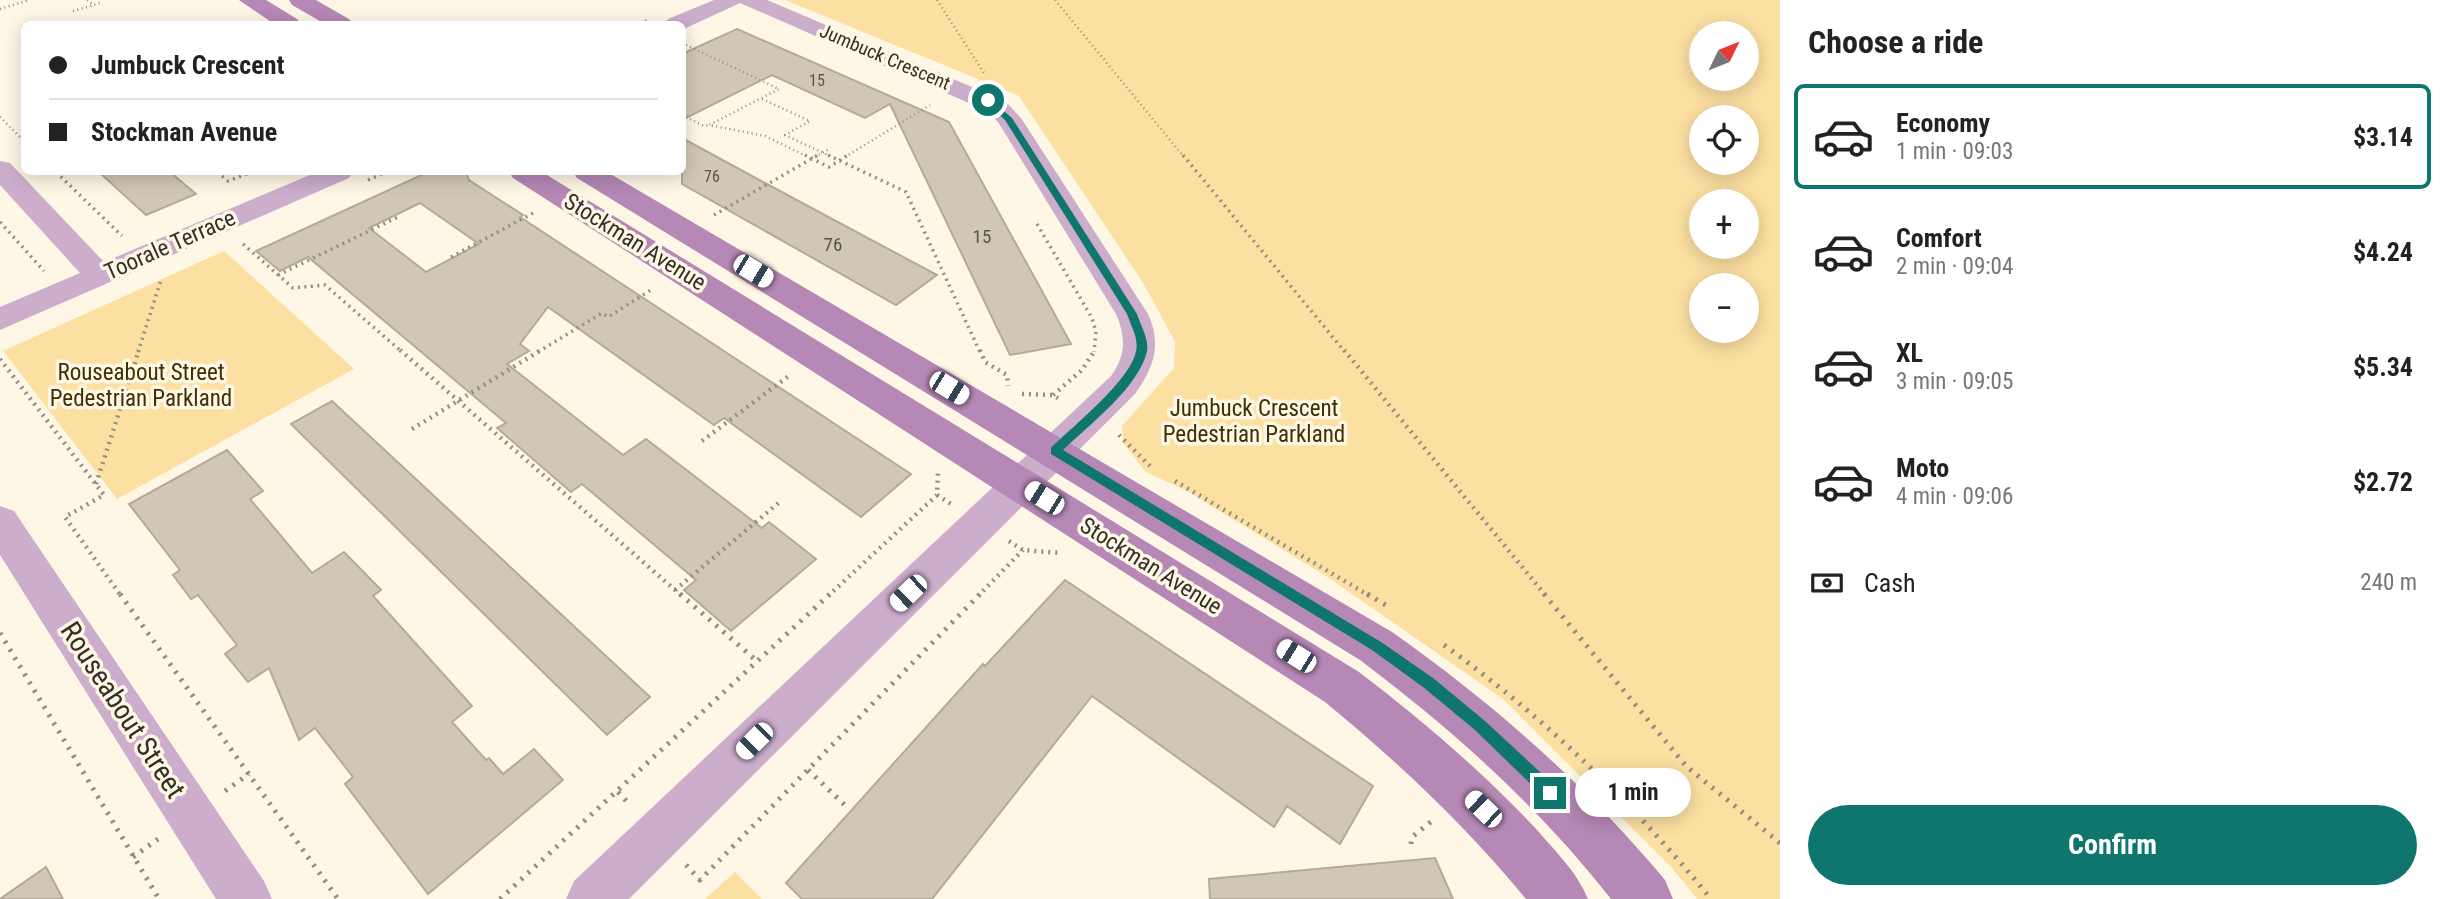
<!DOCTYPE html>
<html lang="en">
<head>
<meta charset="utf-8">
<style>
  :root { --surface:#fff; --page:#f6f6f6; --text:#222; --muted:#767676; --line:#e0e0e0; --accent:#0f766e }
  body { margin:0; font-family:"Roboto Condensed",sans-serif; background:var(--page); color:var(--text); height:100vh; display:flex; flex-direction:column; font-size:26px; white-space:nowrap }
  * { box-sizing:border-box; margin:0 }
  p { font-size:23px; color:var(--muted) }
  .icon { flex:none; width:38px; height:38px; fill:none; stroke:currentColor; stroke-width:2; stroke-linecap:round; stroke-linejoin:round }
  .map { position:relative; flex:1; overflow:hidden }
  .panel { display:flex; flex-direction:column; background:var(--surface); width:665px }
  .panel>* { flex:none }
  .guide { position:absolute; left:21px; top:21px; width:665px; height:154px; border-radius:10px; box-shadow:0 4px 18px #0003; display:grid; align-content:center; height:154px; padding:0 28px; background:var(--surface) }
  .needle { width:46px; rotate:47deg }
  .fabs { position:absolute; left:1689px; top:21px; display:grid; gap:14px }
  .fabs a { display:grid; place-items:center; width:70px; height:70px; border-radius:50%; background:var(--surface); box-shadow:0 4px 18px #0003; font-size:35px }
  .end { position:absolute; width:32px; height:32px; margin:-16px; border:9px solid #0f766e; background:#fff; box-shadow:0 0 0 4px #fff }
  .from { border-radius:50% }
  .bubble { position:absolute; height:49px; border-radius:24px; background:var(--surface); box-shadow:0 4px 18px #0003; font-size:23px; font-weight:700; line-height:49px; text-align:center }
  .car { position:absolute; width:21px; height:42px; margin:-21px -10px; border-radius:9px; box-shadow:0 0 5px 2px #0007; background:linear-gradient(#fff 24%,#345 0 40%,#fff 0 76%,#345 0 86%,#fff 0) }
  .guide b { display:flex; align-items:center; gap:24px; height:66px; font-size:26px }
  .guide b+b { border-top:2px solid var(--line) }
  .guide i { width:18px; height:18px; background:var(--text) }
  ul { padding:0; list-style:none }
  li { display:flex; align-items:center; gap:21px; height:105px; margin:0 14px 10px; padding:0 14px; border:4px solid transparent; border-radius:10px }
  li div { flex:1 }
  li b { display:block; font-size:26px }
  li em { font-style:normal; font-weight:700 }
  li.current { border-color:var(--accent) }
  li>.icon { width:63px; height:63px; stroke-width:1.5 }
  h2 { padding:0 28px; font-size:32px; line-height:84px }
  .pay { display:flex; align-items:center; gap:18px; height:77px; padding:0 28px; font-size:26px }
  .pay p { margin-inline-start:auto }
  .action { display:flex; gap:14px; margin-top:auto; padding:14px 28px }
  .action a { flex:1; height:80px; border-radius:42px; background:var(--accent); color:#fff; font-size:28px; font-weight:700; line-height:80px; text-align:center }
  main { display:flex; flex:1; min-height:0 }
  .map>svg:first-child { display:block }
  .green { fill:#fce0a2; fill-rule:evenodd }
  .building { fill:#d1c8b3; stroke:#b3aa97; stroke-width:2; fill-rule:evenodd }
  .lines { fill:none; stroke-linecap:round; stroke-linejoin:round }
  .path-far3 { stroke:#938e81; stroke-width:2.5; stroke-dasharray:1 3.5; stroke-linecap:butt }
  .path-far2 { stroke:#938e81; stroke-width:3.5; stroke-dasharray:2 4.5; stroke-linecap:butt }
  .path-far1 { stroke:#938e81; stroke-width:4.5; stroke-dasharray:2 5; stroke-linecap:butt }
  .path { stroke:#938e81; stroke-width:5; stroke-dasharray:2.5 7; stroke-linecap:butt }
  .street { fill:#ccadcc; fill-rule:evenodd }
  .secondary { fill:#b588b5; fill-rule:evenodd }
  .route { fill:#0f766e }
  .labels { text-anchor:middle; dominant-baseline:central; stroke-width:7; stroke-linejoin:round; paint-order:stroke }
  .far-number-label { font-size:16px; fill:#5a554a }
  .far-street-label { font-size:19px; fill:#332f27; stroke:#fef7e6 }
  .number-label { font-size:19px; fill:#5a554a }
  .street-label { font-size:23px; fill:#332f27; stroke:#fef7e6 }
  .park-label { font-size:23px; fill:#3f2f04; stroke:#fef7e6 }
  .near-street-label { font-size:28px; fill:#332f27; stroke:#fef7e6 }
</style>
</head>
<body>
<main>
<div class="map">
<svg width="1780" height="899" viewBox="0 0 1780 899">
  <rect width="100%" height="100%" fill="#fef7e6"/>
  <path class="green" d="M 785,0 L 1780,0 L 1780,899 L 1697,899 L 1673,869 L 1503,699 L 1329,578 L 1187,491 L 1146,472 L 1123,443 L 1122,426 L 1174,368 L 1175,342 L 1145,286 L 1019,96 ZM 1701,33 L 1746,33 L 1746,79 L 1701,79 ZM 1746,117 L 1746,163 L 1701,163 L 1701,117 ZM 1701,201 L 1746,201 L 1746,247 L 1701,247 ZM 1701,285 L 1746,285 L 1746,331 L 1701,331 Z
    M 224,251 L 354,369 L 117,499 L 3,351 Z
    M 735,872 L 762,899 L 705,899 Z"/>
  <path class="building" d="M 737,29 L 949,122 L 1071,344 L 1010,355 L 890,104 L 865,118 L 772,75 L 682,120 L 682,54 Z
    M 682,138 L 763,182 L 937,275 L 896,305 L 682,184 Z
    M 99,172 L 170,172 L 196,194 L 146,215 Z
    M 428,172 L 466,172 L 469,180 L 523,215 L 520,217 L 911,474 L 861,517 L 724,418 L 714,425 L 548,307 L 520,344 L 529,351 L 507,364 L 623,455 L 646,439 L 762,528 L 769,522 L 816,559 L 731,631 L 684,590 L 696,580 L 582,484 L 571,492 L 497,428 L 506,423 L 308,257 L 280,271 L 256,251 ZM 420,203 L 479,244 L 426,272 L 369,228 Z
    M 332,401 L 650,697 L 607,735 L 291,424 Z
    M 227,450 L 263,491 L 250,499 L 312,573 L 344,552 L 381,590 L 373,596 L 472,706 L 452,722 L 486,760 L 489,758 L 503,774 L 534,749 L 563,780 L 428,894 L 345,784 L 353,777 L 315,728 L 299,740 L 269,668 L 248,682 L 225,654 L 237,645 L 198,595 L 191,599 L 173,575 L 180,570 L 129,504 Z
    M 1065,580 L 1373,786 L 1340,844 L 1287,806 L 1274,827 L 1092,696 L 932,899 L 802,899 L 786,883 L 983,664 L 985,666 Z
    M 1435,858 L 1453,899 L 1210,899 L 1209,879 Z
    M 46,867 L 63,899 L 0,899 Z"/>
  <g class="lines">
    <path class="path-far3" d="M 87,0 L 94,5 L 100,3
      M 937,0 L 984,73
      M 1055,0 L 1184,157
      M 0,9 L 29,0
      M 73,11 L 94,5
      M 637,24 L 649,19
      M 686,45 L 779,89 L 709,125 L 765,136 L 808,157
      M 762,99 L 810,121 L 785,135 L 832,157
      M 682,115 L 704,126 L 709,125
      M 0,117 L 24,141
      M 815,157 L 829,149
      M 845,157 L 930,105"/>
    <path class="path-far2" d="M 805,155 L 829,167 L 848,155
      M 828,155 L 906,192 L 980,352
      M 1183,155 L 1345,352
      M 56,172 L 122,236
      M 217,172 L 228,181 L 252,172
      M 368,180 L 386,172
      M 714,215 L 818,155
      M 0,222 L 44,271
      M 1037,224 L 1092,318 L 1096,332 L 1094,352
      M 243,244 L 293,288 L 325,285 L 402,352
      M 451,257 L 535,212
      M 278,275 L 398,217
      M 138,352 L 161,280
      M 538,352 L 602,313 L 608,317 L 654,288"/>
    <path class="path-far1" d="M 400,350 L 682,596
      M 980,350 L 985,362 L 1007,375 L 1008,386
      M 1344,350 L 1546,596
      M 0,359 L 104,495 L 65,517 L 121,596
      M 1022,394 L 1053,395 L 1061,400
      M 1053,395 L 1082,370 L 1095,350
      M 412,429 L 541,350
      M 1119,435 L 1150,466
      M 702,441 L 790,375
      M 1175,481 L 1370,596
      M 96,484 L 139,350
      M 937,495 L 951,504
      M 1009,541 L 1023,550 L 1060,553
      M 675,590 L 782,500
      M 828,596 L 937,495 L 938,472
      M 978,596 L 1023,550"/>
    <path class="path" d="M 120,594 L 338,899
      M 680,594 L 758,662
      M 1367,594 L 1391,608
      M 1544,594 L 1686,766 L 1780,843
      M 0,633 L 159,899
      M 1444,645 C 1545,718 1632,802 1711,899
      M 808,770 L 848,808
      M 225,791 L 249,774
      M 618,792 L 630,805
      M 1411,844 L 1412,837 L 1432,821
      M 133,857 L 158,839
      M 686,865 L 700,880 L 980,594
      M 500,899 L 830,594"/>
    <path class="street" d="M 714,0 L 767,0 L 1005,101 L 1021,118 L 1148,314 C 1162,345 1154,367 1135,394 L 629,899 L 566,899 L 574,881 L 1111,376 C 1126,356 1126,337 1116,314 L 998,122 L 987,111 L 740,3 L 684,29 L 682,24 L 665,24 L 668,19 Z
      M 0,161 L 10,163 L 104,262 L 317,172 L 353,172 L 349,178 L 0,330 L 0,307 L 80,273 L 0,185 Z
      M 0,506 L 14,511 L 264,881 L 272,899 L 216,899 L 0,555 Z"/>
    <path class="secondary" d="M 239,0 L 266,0 L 297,19 L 301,24 L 274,24 Z
      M 289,0 L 316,0 L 349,19 L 353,24 L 325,24 L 292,5 Z
      M 509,172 L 542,172 L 1359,672 C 1422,720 1483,772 1537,830 C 1556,852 1577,872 1588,899 L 1526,899 C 1466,826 1398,762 1325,702 L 513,178 Z
      M 573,172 L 607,172 L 1392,632 C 1494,704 1585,784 1665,880 L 1673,899 L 1611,899 C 1539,807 1453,730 1360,660 L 577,178 Z"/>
  </g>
  <path class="route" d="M 985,99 L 990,99 L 1012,118 L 1137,314 C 1141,326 1149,339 1147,351 C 1140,386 1088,426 1063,450 L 1381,642 L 1433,678 L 1485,721 L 1556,787 L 1558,793 L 1556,798 L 1550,800 L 1545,798 L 1475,730 L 1423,687 L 1372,650 L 1051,454 L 1051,448 C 1073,426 1131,380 1136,351 C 1139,339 1131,326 1127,314 L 1005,120 L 985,102 Z"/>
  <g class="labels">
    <g class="far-number-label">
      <text x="817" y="80">15</text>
      <text x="712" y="176">76</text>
    </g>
    <g class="far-street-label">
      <text transform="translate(885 57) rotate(23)">Jumbuck Crescent</text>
    </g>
    <g class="number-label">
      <text x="982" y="236">15</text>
      <text x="833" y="244">76</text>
    </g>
    <g class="street-label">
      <text transform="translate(635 242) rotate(32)">Stockman Avenue</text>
      <text transform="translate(170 245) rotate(-24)">Toorale Terrace</text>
      <text transform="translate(1151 566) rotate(32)">Stockman Avenue</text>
    </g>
    <g class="park-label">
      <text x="141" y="372">Rouseabout Street<tspan x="141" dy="26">Pedestrian Parkland</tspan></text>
      <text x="1254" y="408">Jumbuck Crescent<tspan x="1254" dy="26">Pedestrian Parkland</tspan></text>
    </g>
    <g class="near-street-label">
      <text transform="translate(123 710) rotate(57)">Rouseabout Street</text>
    </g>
  </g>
</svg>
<div class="fabs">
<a><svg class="needle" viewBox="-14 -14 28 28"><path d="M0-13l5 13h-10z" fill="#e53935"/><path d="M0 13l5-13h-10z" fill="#767676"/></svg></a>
<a><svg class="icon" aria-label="locate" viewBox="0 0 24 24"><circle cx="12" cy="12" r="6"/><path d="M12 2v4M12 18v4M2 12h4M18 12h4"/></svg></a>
<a>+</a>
<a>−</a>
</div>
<i class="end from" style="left:988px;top:100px"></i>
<i class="end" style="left:1550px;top:793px"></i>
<div class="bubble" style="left:1575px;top:768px;width:116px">1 min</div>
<i class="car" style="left:753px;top:271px;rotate:121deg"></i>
<i class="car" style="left:949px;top:388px;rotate:121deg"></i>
<i class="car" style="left:1044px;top:498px;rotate:302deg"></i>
<i class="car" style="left:908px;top:593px;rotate:226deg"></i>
<i class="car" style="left:1296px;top:656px;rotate:302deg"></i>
<i class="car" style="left:754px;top:741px;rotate:225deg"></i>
<i class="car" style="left:1483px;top:809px;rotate:314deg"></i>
<div class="guide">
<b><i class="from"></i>Jumbuck Crescent</b>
<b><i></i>Stockman Avenue</b>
</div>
</div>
<section class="panel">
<h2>Choose a ride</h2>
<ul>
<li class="current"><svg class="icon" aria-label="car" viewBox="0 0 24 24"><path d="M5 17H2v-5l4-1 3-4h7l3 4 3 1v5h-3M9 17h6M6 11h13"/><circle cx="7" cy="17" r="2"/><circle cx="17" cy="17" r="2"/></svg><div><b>Economy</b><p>1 min · 09:03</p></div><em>$3.14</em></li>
<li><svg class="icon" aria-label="car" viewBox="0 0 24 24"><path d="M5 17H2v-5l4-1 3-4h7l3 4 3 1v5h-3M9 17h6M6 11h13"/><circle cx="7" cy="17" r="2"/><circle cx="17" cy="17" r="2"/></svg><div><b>Comfort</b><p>2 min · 09:04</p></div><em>$4.24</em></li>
<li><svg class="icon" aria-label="car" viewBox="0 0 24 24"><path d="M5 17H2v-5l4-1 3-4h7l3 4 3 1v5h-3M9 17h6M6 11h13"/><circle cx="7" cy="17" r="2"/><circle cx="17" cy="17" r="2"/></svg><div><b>XL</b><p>3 min · 09:05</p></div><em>$5.34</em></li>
<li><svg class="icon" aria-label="car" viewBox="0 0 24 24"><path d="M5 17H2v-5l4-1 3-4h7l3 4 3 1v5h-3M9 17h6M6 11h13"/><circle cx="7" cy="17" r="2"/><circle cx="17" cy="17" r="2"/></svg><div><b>Moto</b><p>4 min · 09:06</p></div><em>$2.72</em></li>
</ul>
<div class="pay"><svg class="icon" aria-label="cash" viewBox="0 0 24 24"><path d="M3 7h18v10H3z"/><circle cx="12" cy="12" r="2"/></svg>Cash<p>240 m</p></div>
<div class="action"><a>Confirm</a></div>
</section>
</main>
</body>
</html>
